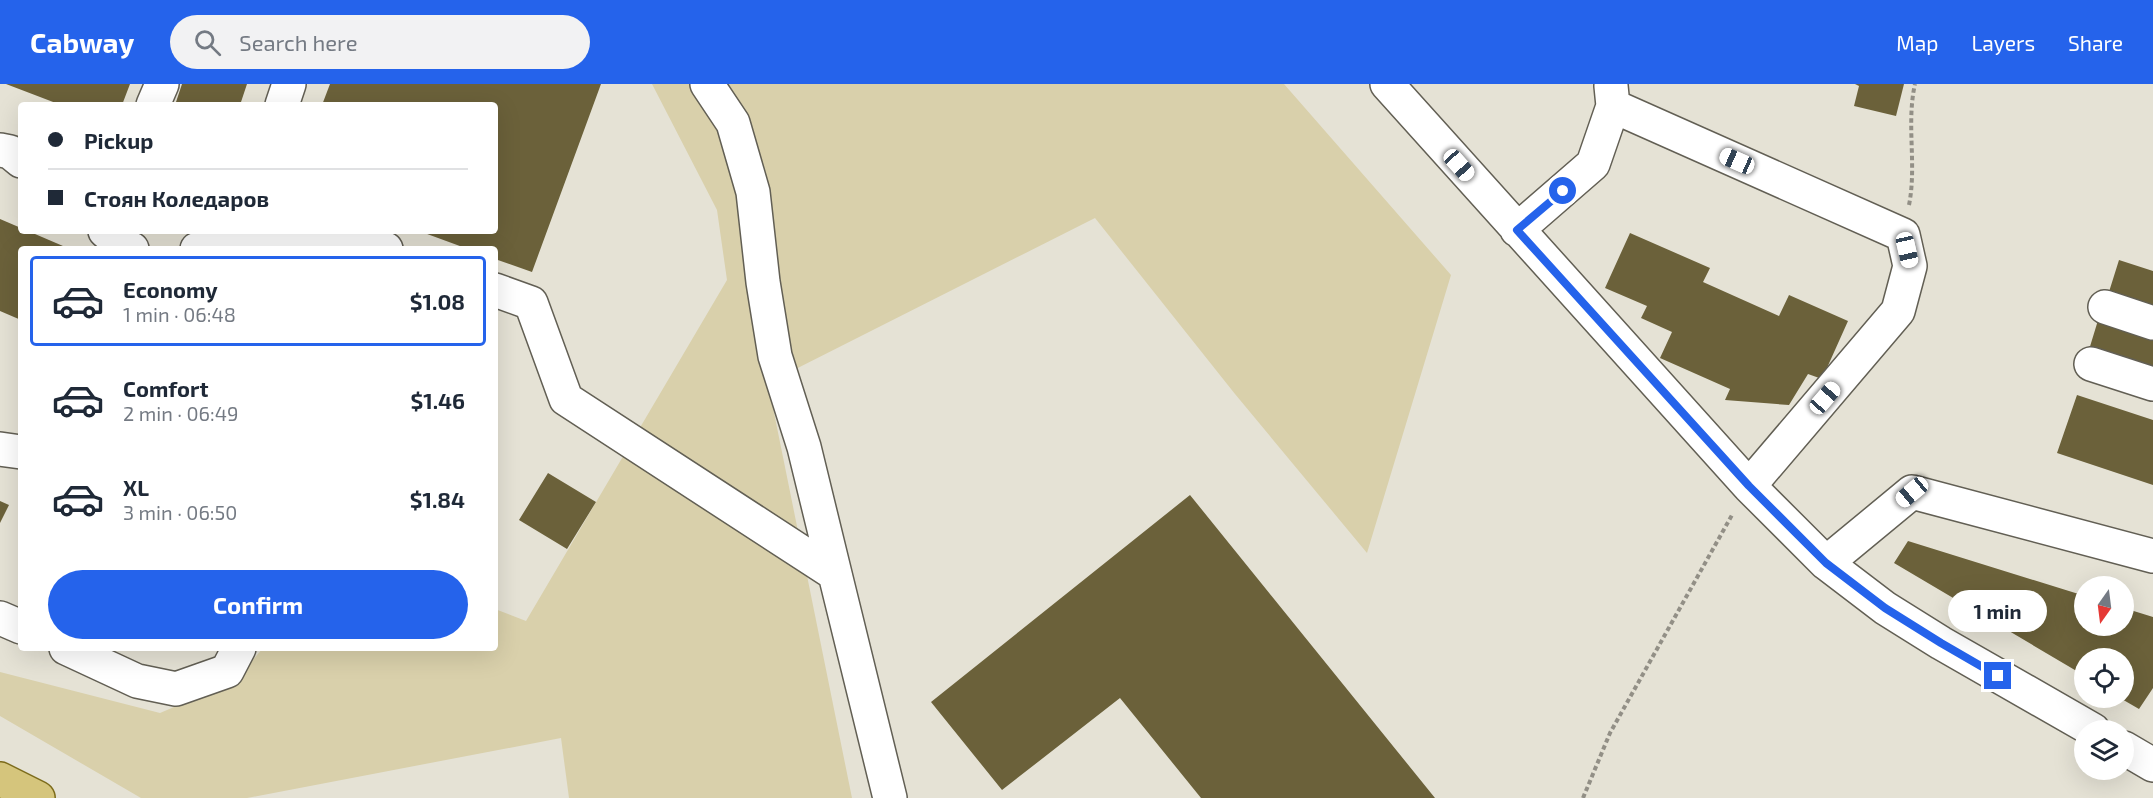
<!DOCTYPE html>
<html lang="en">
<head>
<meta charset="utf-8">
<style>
  :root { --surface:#fff; --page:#f2f2f3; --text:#1f2937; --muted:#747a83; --line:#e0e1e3; --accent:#2563eb }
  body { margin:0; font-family:"Exo 2",sans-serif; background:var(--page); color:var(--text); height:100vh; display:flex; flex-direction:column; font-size:22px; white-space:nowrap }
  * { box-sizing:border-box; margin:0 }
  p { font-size:20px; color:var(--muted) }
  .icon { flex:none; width:33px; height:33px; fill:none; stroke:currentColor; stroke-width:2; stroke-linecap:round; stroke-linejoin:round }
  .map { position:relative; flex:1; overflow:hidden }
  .details { position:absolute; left:18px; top:162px; width:480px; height:405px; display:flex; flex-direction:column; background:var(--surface); border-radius:6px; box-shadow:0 6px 24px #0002 }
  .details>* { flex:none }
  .banner { position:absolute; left:18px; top:18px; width:480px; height:132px; border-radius:6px; box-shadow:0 6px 24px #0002; display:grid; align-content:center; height:132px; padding:0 30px; background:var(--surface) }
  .needle { width:39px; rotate:194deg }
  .fabs { position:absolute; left:2074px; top:492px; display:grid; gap:12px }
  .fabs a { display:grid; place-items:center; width:60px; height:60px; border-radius:50%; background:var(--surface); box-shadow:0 6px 24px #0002; font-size:30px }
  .end { position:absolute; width:27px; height:27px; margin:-14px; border:8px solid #2563eb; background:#fff; box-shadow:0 0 0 3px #fff }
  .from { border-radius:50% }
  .bubble { position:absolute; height:42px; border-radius:21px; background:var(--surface); box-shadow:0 6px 24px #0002; font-size:20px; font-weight:700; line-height:42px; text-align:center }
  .car { position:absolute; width:18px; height:36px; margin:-18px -9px; border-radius:8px; box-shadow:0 0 4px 2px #0007; background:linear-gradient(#fff 24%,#345 0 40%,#fff 0 76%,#345 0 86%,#fff 0) }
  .banner b { display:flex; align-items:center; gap:21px; height:57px; font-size:22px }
  .banner b+b { border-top:2px solid var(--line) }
  .banner i { width:15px; height:15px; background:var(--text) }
  ul { padding:10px 0 0; list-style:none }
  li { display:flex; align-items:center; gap:18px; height:90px; margin:0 12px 9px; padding:0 18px; border:3px solid transparent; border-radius:6px }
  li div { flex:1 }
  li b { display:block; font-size:22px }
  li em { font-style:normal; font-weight:700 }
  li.current { border-color:var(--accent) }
  li>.icon { width:54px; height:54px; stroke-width:1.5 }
  .action { display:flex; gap:12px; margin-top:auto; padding:12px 30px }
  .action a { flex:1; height:69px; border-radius:36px; background:var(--accent); color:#fff; font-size:24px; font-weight:700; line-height:69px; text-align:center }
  header { display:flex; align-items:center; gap:36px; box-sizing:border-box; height:84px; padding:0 30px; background:var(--accent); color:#fff }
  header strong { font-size:28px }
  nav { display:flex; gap:33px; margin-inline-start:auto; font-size:21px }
  .search { width:420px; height:54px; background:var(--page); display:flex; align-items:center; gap:15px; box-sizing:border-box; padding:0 21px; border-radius:33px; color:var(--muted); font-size:22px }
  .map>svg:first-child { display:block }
  .green { fill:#d9d0ab }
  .building { fill:#6b613a }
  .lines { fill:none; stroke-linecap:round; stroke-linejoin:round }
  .minor-casing { stroke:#625f54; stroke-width:36 }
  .major-casing { stroke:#7c6b1a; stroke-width:36 }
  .path { stroke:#928f86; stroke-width:4; stroke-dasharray:4.5 3; stroke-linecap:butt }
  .minor { stroke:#fff; stroke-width:33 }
  .major { stroke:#d5c57c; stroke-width:33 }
  .route { stroke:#2563eb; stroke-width:8 }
</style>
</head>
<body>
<header>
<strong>Cabway</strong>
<div class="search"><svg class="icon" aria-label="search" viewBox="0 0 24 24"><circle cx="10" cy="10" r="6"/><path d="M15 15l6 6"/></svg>Search here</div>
<nav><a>Map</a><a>Layers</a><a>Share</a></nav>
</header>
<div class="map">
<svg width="2153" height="714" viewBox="0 0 2153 714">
  <rect width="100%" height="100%" fill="#e5e2d5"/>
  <path class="green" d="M 652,0 L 1284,0 L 1451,191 L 1367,469 L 1235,310 L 1095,134 L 768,299 L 852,714 L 569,714 L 561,654 L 247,714 L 141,714 L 0,632 L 0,588 L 160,629 L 235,597 L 263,564 L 495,564 L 495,525 L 526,537 L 727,196 L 717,126 Z"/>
  <path class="building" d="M 6,0 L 130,0 L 122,21 L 61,21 Z
    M 182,0 L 247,0 L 240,21 L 175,21 Z
    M 330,0 L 601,0 L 532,188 L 495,175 L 495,165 L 468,165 L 419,147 L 495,147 L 495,21 L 322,21 Z
    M 1855,0 L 1904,0 L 1896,32 L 1854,22 L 1859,2 Z
    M 0,135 L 21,144 L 21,147 L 28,147 L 70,165 L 21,165 L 21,236 L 0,227 Z
    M 1630,149 L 1710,184 L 1703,198 L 1779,232 L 1789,211 L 1848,237 L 1822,295 L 1808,290 L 1789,321 L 1725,316 L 1730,305 L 1660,274 L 1672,248 L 1641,234 L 1647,222 L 1605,204 Z
    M 2119,176 L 2153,187 L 2153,226 L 2108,211 Z
    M 2099,233 L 2153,250 L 2153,290 L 2088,269 Z
    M 2077,311 L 2153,336 L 2153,401 L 2057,369 Z
    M 548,389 L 596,418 L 567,465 L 519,436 Z
    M 1190,411 L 1435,714 L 1201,714 L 1120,614 L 1002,706 L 931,618 Z
    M 0,417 L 9,421 L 0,439 Z
    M 1908,457 L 2085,512 L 2085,542 L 2124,542 L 2124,524 L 2153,533 L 2153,604 L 2139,625 L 2120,614 L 2124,614 L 2124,574 L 2085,574 L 2085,592 L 1894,479 Z"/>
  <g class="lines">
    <defs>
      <path id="minor" d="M 707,0 L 733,39 L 753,108 L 763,198 L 775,272 L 804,363 L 835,490
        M 1387,0 L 1749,402 L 1826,479 L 1885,524 L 1941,559 L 2093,646
        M 153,21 L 162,0
        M 282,21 L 289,0
        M 1613,22 L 1903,151 L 1910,182 L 1898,227 L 1749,402
        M 0,66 L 10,68 L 21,77
        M 1517,146 L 1593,80 L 1613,22 L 1611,2
        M 105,147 L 125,164 L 132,165
        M 197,165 L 232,155 L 351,152 L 386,165
        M 495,206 L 531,219 L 566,315 L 835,490 L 890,714
        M 2105,223 L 2153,239
        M 2091,280 L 2153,300
        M 0,365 L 21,368
        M 1826,479 L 1912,408 L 2153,472
        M 0,534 L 21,543
        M 66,564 L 137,597 L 176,605 L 227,587 L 239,564
        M 2124,664 L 2153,681"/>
      <path id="major" d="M 0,695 L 38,714"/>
    </defs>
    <use href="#minor" class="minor-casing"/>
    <use href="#major" class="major-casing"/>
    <path class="path" d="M 1909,121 C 1917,81 1906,40 1915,0
      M 1583,714 L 1610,649 L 1732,431"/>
    <use href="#minor" class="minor"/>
    <use href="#major" class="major"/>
  </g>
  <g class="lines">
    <path class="route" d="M 1563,107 L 1517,146 L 1749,402 L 1826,479 L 1885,524 L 1941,559 L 1998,592"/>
  </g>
</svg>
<div class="fabs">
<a><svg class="needle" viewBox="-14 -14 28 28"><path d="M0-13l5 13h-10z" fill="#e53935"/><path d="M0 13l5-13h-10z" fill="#747a83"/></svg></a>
<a><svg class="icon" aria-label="locate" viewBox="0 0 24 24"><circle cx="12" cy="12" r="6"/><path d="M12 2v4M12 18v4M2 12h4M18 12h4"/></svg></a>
<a><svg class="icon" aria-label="layers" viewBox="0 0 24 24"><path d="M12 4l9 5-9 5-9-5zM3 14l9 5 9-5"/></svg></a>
</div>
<i class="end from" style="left:1563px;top:107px"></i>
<i class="end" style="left:1998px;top:592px"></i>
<div class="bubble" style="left:1948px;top:506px;width:99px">1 min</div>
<i class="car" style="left:1737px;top:77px;rotate:294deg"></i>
<i class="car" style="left:1459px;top:81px;rotate:138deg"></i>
<i class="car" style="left:1907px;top:166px;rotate:167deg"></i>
<i class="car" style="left:1825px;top:314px;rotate:41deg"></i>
<i class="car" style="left:1912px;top:408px;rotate:230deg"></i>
<div class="banner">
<b><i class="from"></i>Pickup</b>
<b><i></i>Стоян Коледаров</b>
</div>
<section class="details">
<ul>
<li class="current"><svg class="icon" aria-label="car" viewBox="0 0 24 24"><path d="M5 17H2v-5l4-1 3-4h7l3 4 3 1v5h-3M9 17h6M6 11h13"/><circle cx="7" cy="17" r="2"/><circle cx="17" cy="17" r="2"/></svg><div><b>Economy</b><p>1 min · 06:48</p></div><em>$1.08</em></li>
<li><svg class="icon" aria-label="car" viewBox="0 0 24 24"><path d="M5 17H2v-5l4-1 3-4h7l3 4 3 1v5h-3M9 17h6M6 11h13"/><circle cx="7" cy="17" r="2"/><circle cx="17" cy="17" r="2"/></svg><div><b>Comfort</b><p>2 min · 06:49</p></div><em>$1.46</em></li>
<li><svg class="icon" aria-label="car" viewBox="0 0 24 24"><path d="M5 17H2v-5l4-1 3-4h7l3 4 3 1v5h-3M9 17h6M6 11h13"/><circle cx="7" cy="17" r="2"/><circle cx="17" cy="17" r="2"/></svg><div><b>XL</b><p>3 min · 06:50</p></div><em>$1.84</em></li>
</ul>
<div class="action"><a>Confirm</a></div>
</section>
</div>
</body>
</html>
